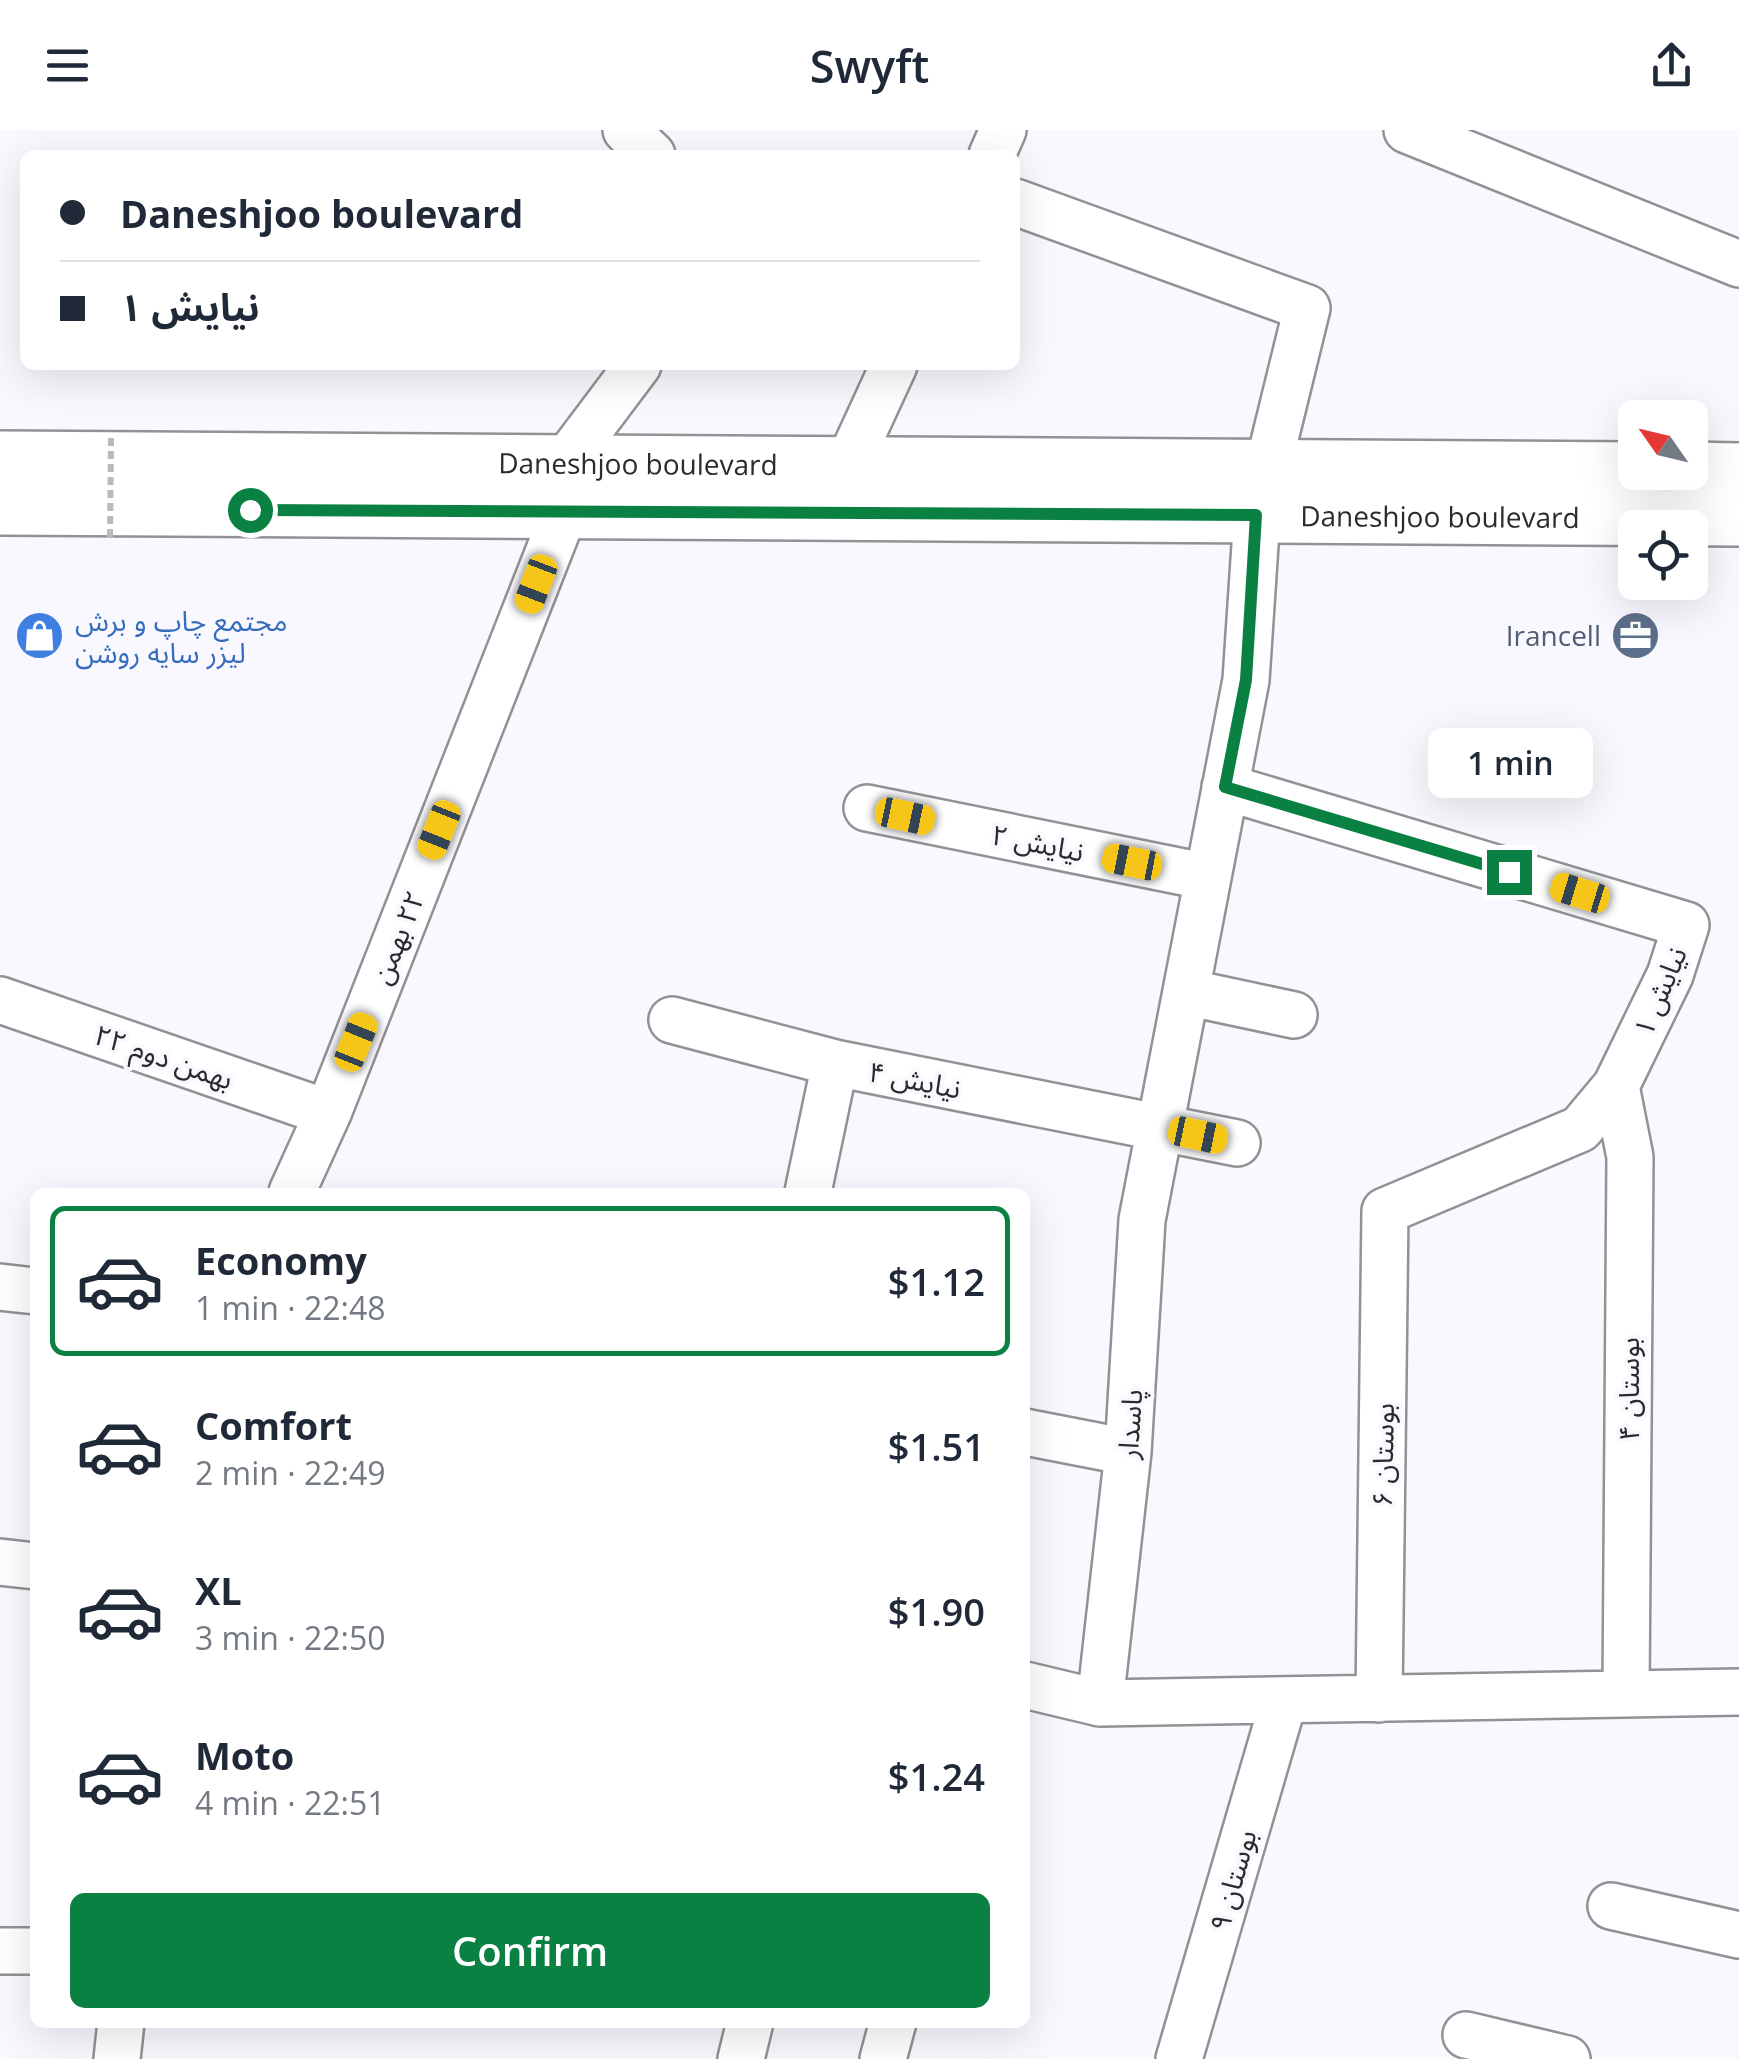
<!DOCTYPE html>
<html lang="en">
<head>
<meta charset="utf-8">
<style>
  :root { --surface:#fff; --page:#f6f6f7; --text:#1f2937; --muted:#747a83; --line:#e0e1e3; --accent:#0b8043 }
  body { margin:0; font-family:"Open Sans","Noto Sans Arabic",sans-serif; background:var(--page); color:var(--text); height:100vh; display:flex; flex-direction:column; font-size:38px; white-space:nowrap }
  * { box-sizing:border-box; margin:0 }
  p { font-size:32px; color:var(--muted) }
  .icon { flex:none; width:55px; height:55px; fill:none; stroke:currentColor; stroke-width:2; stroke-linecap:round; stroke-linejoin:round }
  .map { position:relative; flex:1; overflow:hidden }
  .sheet { position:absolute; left:30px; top:1058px; width:1000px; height:840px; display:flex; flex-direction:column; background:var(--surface); border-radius:15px; box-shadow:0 10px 40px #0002 }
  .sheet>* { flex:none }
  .banner { position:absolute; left:20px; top:20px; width:1000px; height:220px; border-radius:15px; box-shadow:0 10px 40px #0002; display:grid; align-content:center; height:220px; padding:0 40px; background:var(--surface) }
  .needle { width:65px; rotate:304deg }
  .buttons { position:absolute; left:1618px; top:270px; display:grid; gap:20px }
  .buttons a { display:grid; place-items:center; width:90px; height:90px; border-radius:15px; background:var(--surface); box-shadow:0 10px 40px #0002; font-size:50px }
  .end { position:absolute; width:45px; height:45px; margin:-22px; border:12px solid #0b8043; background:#fff; box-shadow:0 0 0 5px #fff }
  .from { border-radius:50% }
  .bubble { position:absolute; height:70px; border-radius:15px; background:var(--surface); box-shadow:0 10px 40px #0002; font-size:32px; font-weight:600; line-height:70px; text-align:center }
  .car { position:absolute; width:30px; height:60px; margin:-30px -15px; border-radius:12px; box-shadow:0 0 8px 2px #0007; background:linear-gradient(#f5c518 24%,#345 0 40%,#f5c518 0 76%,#345 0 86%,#f5c518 0) }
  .banner b { display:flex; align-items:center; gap:35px; height:95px; font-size:38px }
  .banner b+b { border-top:2px solid var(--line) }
  .banner i { width:25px; height:25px; background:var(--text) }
  ul { padding:18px 0 0; list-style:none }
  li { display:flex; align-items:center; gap:30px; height:150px; margin:0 20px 15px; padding:0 20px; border:5px solid transparent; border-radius:15px }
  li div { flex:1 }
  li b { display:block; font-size:38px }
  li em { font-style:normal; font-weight:600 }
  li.on { border-color:var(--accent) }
  li>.icon { width:90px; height:90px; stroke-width:1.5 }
  .button { display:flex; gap:20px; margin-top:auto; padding:20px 40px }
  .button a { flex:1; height:115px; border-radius:15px; background:var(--accent); color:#fff; font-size:40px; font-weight:600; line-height:115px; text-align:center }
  header { display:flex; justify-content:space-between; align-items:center; height:130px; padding:0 40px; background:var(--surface); font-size:45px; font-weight:600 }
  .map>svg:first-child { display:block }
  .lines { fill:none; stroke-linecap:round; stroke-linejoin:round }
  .street-casing { stroke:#929196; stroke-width:50 }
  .primary-casing { stroke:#929196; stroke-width:60 }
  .street { stroke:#fff; stroke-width:45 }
  .primary { stroke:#fff; stroke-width:55 }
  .path-bridge { stroke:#bab9be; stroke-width:6; stroke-dasharray:8 5; stroke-linecap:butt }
  .route { stroke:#0b8043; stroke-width:12 }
  .labels { text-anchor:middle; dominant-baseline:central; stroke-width:8; stroke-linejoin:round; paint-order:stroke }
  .street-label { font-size:28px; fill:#2b2b2d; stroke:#f9f8fe }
  .shop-label { font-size:28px; fill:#366cbe; stroke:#f9f8fe; text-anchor:start }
  .service-label { font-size:28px; fill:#4e5e75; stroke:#f9f8fe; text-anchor:end }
</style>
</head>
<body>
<header><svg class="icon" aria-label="menu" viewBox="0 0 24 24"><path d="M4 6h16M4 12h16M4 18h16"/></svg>Swyft<svg class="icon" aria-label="share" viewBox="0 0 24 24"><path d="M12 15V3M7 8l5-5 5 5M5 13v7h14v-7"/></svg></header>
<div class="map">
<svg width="1739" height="1929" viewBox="0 0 1739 1929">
  <rect width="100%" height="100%" fill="#f9f8fe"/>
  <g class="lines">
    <defs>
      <path id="street" d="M 626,0 L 652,25
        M 1407,0 L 1739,134
        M 992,25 L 1003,0
        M 1015,72 L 1307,178 L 1268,337
        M 565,332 L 638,235
        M 848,335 L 894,235
        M 1225,657 L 1686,795 L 1670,845 L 1616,956 L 1580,999 L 1385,1081 L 1379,1569
        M 867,678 L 1208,747
        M 1186,862 L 1294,885
        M 0,870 L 328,983
        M 672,890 L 835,933 L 1237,1013
        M 1616,956 L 1630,1027 L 1626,1564
        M 292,1062 L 328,983 L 564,383
        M 808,1062 L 835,933
        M 0,1157 L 35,1161
        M 1025,1302 L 1128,1322
        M 0,1432 L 35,1436
        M 1025,1555 L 1100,1573 L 1739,1562
        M 1100,1573 L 1128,1322 L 1142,1090 L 1246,550 L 1257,385
        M 1611,1776 L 1739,1805
        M 0,1821 L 35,1821
        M 1466,1905 L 1567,1929
        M 117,1929 L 121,1892
        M 741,1929 L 750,1892
        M 883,1929 L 893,1892
        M 1179,1929 L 1284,1570"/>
      <g id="primary">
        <path id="s1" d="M 0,329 L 1635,340"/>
        <path d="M 1690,340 L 1739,341"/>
        <path id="s2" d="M 0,377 L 1739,388"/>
      </g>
    </defs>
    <use href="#street" class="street-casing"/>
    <use href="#primary" class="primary-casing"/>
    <use href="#street" class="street"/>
    <use href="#primary" class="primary"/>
    <path class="path-bridge" d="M 110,407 L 111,305"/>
  </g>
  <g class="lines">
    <path class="route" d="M 250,380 L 1256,385 L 1246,550 L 1225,657 L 1509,742"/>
  </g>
  <defs>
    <symbol id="office-disc" viewBox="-11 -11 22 22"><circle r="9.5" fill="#5c6f8a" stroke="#f9f8fe"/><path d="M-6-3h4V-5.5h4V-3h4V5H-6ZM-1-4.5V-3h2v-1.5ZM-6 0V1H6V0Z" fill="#fff"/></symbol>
    <symbol id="shop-disc" viewBox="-11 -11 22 22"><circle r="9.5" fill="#3f7fe0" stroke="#f9f8fe"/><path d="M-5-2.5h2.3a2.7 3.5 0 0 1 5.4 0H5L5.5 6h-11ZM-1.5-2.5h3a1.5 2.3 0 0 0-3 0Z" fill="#fff"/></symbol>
  </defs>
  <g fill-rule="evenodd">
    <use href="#office-disc" x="1608" y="478" width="55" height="55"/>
    <use href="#shop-disc" x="12" y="478" width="55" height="55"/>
  </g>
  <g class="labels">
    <g class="street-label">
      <text stroke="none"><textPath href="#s1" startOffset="638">Daneshjoo boulevard</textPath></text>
      <text stroke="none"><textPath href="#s2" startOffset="1440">Daneshjoo boulevard</textPath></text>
      <text transform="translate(1038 712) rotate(11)">نیایش ۲</text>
      <text transform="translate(397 807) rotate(-68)">٢٢ بهمن</text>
      <text transform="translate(1659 861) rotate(-67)">نیایش ۱</text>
      <text transform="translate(164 926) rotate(19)">۲۲ بهمن دوم</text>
      <text transform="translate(915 949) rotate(11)">نیایش ۴</text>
      <text transform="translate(1628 1259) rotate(-90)">بوستان ۴</text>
      <text transform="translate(1129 1294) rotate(-86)">پاسدار</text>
      <text transform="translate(1382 1325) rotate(-89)">بوستان ۶</text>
      <text transform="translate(1232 1750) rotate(-74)">بوستان ۹</text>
    </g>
    <g class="shop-label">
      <text x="75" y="490">مجتمع چاپ و برش<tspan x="75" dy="32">لیزر سایه روشن</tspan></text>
    </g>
    <g class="service-label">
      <text x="1601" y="505">Irancell</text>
    </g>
  </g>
</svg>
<div class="buttons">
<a><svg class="needle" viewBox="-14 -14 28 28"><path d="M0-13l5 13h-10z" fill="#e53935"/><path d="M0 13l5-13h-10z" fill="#747a83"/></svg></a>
<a><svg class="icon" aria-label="locate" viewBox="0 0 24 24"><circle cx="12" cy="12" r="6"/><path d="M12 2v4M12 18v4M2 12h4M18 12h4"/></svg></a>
</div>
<i class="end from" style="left:250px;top:380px"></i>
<i class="end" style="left:1509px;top:742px"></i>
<div class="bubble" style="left:1428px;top:598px;width:165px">1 min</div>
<i class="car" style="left:536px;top:454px;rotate:201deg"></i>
<i class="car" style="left:905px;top:686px;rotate:102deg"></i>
<i class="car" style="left:439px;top:700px;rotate:202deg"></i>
<i class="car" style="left:1132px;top:732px;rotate:281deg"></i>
<i class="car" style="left:1580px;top:763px;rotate:287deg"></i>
<i class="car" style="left:356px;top:912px;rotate:22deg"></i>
<i class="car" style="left:1198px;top:1005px;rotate:102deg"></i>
<div class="banner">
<b><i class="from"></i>Daneshjoo boulevard</b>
<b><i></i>نیایش ۱</b>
</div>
<section class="sheet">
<ul>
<li class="on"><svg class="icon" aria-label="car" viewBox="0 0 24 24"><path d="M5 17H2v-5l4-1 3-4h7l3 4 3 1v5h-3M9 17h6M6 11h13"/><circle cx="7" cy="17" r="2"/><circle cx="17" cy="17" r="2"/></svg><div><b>Economy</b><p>1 min · 22:48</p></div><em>$1.12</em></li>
<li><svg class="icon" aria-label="car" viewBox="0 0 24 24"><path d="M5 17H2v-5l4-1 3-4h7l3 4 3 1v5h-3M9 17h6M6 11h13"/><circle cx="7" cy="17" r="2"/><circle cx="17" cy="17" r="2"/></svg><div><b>Comfort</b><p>2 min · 22:49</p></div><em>$1.51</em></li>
<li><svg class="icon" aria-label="car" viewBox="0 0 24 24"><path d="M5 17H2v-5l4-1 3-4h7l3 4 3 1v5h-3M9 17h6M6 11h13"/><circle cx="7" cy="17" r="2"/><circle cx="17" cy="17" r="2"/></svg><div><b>XL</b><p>3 min · 22:50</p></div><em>$1.90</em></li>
<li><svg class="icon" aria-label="car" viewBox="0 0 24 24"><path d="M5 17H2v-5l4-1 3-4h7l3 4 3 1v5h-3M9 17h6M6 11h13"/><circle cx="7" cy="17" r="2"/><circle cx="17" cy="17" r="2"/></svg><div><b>Moto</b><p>4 min · 22:51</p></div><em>$1.24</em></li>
</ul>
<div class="button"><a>Confirm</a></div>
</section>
</div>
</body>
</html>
